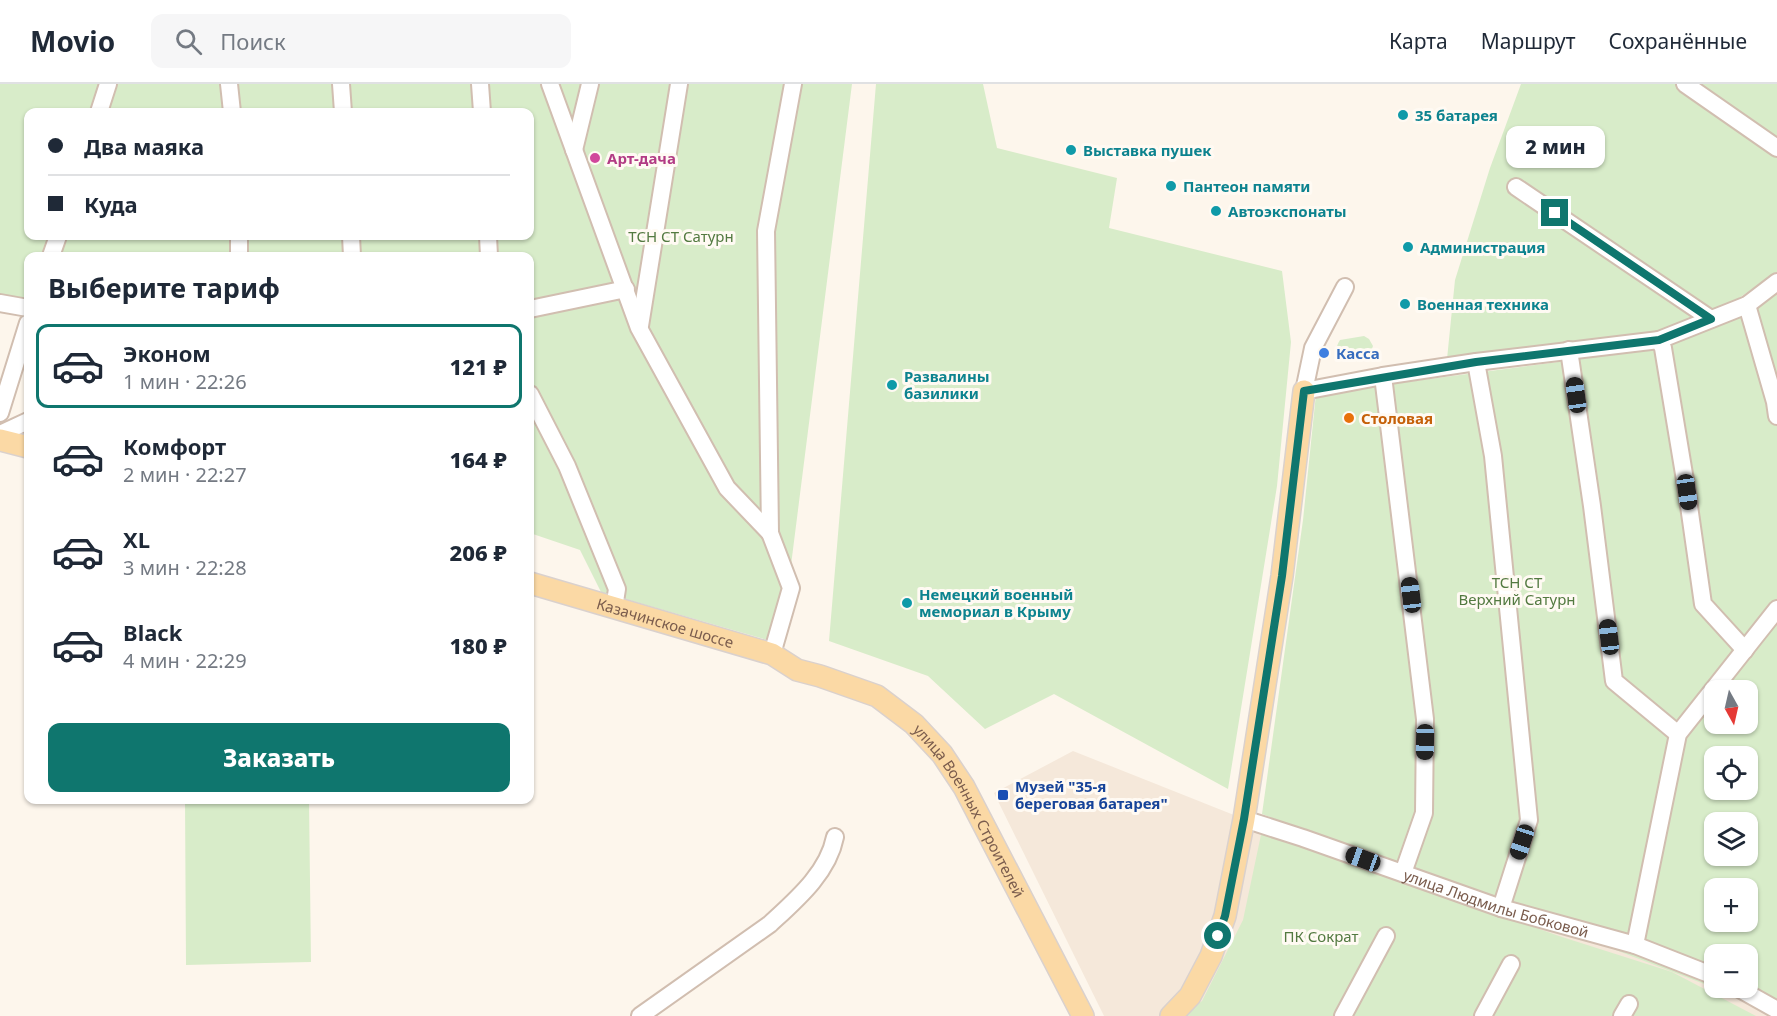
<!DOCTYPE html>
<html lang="ru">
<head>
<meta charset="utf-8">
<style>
  :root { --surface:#fff; --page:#f6f6f7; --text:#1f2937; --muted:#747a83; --line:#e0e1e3; --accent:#0f766e }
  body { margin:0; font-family:"Noto Sans",sans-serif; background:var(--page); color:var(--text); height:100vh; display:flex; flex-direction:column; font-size:22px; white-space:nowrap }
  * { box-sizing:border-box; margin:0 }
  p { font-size:20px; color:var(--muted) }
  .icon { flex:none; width:33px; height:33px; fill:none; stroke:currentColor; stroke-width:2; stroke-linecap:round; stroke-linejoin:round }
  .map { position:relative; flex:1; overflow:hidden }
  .sheet { position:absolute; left:24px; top:168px; width:510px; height:552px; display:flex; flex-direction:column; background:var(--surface); border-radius:12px; box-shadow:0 2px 4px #0004 }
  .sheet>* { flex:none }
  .banner { position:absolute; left:24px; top:24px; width:510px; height:132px; border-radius:12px; box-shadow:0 2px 4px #0004; display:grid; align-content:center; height:132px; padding:0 24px; background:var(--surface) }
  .needle { width:39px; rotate:172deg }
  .fabs { position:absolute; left:1704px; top:596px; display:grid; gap:12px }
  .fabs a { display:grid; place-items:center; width:54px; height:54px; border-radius:12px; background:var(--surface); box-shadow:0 2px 4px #0004; font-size:30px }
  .end { position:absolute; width:27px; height:27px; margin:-14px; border:8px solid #0f766e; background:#fff; box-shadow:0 0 0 3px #fff }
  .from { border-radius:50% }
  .bubble { position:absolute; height:42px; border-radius:12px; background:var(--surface); box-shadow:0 2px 4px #0004; font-size:20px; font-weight:800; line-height:42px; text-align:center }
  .car { position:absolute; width:18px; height:36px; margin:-18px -9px; border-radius:8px; box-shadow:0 0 4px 2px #0007; background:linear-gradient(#222 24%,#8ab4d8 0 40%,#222 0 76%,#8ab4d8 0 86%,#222 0) }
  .banner b { display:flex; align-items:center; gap:21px; height:57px; font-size:22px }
  .banner b+b { border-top:2px solid var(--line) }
  .banner i { width:15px; height:15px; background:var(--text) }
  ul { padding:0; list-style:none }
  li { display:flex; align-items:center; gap:18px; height:84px; margin:0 12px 9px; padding:0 12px; border:3px solid transparent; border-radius:12px }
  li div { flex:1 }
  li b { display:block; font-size:22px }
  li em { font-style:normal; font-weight:800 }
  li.active { border-color:var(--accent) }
  li>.icon { width:54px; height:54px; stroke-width:1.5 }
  h2 { padding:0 24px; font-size:27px; line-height:72px }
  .button { display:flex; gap:12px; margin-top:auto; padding:12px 24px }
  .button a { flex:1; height:69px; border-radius:12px; background:var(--accent); color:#fff; font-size:24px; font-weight:800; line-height:69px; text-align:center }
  header { display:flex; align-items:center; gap:36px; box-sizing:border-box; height:84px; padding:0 30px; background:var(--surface); border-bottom:2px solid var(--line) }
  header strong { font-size:28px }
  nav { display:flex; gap:33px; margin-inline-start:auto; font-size:21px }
  .search { width:420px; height:54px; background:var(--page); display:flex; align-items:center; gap:15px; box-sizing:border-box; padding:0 21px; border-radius:12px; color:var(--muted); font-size:22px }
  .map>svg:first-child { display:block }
  .residential { fill:#f5e8da }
  .green { fill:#d8ecc9; fill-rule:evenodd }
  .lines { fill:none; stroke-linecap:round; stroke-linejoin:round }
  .minor-casing { stroke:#d1beb0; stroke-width:20 }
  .major-casing { stroke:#dad1cd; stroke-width:24 }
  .minor { stroke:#fff; stroke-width:16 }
  .major { stroke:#fbd9a5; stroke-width:21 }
  .route { stroke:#0f766e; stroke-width:8 }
  .culture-dot { fill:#0f9aa8; stroke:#fffaf3; stroke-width:2 }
  .hotel-dot { fill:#d1479c; stroke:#fffaf3; stroke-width:2 }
  .shop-dot { fill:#3f7fe0; stroke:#fffaf3; stroke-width:2 }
  .food-dot { fill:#e8710a; stroke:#fffaf3; stroke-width:2 }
  .transit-dot { fill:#1a4fb4; stroke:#fffaf3; stroke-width:2 }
  .labels { text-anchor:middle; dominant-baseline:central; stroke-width:6; stroke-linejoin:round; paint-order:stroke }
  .culture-label { font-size:15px; font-weight:bold; fill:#0d838f; stroke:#fffaf3; text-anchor:start }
  .hotel-label { font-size:15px; font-weight:bold; fill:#b23c85; stroke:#fffaf3; text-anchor:start }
  .park-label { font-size:15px; fill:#537a41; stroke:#fffaf3 }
  .shop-label { font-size:15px; font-weight:bold; fill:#366cbe; stroke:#fffaf3; text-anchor:start }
  .food-label { font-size:15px; font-weight:bold; fill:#c56008; stroke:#fffaf3; text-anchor:start }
  .street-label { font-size:15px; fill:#7a5c4d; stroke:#fffaf3 }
  .transit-label { font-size:15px; font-weight:bold; fill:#164399; stroke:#fffaf3; text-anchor:start }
</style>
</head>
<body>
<header>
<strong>Movio</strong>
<div class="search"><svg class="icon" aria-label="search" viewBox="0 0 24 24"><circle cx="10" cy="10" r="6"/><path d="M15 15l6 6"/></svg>Поиск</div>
<nav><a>Карта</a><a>Маршрут</a><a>Сохранённые</a></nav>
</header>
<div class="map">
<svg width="1777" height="932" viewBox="0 0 1777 932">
  <rect width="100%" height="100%" fill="#fdf6ec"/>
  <path class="residential" d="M 1073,667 L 1244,735 L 1572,846 L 1717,903 L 1774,932 L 1104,932 L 994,709 Z"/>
  <path class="green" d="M 0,0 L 852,0 L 781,560 L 601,508 L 580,466 L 530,449 L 530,172 L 28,172 L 28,228 L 0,224 ZM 28,28 L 530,28 L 530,152 L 28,152 Z
    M 876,0 L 983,0 L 997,64 L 1117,94 L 1109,144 L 1282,187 L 1291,258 L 1277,402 L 1228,705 L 1054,610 L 985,645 L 928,592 L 829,557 Z
    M 1521,0 L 1777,0 L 1777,188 L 1739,214 L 1655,249 L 1447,275 L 1455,196 L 1490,84 Z
    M 1777,200 L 1777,928 L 1262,730 L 1303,436 L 1316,310 L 1656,265 ZM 1714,606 L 1748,606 L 1748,639 L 1714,639 ZM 1714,672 L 1748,672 L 1748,705 L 1714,705 ZM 1714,738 L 1748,738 L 1748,771 L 1714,771 ZM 1714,804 L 1748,804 L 1748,837 L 1714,837 ZM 1714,870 L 1748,870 L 1748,903 L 1714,903 Z
    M 1364,252 L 1369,255 L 1373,262 L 1370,270 L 1341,274 C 1336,268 1335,264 1340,256 Z
    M 185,716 L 309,716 L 311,878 L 186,881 Z
    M 1262,746 L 1559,852 L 1672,888 L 1756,932 L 1182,932 L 1202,917 L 1243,836 Z"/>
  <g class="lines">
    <defs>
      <g id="minor">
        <path d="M 229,0 L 232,28"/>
        <path d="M 341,0 L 343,28"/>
        <path d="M 480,0 L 482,28"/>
        <path d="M 550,0 L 639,244 L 727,404 L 770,449"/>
        <path d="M 1685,0 L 1777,64"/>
        <path d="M 99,28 L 108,0"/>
        <path d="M 574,66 L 590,0"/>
        <path d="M 1516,103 L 1711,235"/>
        <path d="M 239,152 L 239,172"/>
        <path d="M 351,152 L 352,172"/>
        <path d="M 488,152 L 489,172"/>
        <path d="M 51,172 L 58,152"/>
        <path d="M 1345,203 L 1313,264 L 1304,307 L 1383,292 L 1476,278 L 1659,256 L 1747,221 L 1777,198"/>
        <path d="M 0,219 L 28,224"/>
        <path d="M 1747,221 L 1775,318 L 1777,332"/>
        <path d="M 530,225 L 626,205"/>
        <path d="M 640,242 L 679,0"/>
        <path d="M 1659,256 L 1663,264 L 1687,408 L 1703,520 L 1745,566"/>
        <path d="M 1569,266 L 1592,422 L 1614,597 L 1678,650"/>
        <path d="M 1476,278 L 1493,372 L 1529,736 L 1501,824"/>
        <path d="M 1383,292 L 1425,635 L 1424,729 L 1403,789"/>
        <path d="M 530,310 L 567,382 L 617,505 L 614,524"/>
        <path d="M 0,329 L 28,239"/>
        <path d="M 0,350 L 28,337"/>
        <path d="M 772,570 L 791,504 L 770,449 L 766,147 L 793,0"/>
        <path id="s1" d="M 1244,735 L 1303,754 L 1501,824 L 1635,861 L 1714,892"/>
        <path d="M 1635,861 L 1678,650 L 1777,525"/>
        <path d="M 1736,903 L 1777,926"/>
        <path d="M 640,932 L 770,840 C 796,816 828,789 835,753"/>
        <path d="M 1343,932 L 1386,852"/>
        <path d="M 1483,932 L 1511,880"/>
        <path d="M 1622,932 L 1629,920"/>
      </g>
      <g id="major">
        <path d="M 0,356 L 28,363"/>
        <path id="s2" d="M 530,499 L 772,570 L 797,586 L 820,592 L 877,612 L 914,640 L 942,670 L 964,703 L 1083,932"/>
        <path d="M 1171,932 L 1190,912 L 1211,872 L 1225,832 L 1244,735 L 1282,492 L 1304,307"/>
      </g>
    </defs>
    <use href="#minor" class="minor-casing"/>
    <use href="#major" class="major-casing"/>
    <use href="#minor" class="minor"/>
    <use href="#major" class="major"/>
  </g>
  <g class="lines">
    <path class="route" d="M 1218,852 L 1225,832 L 1244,735 L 1282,492 L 1304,307 L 1476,278 L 1659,256 L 1711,235 L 1555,129"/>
  </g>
  <g class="culture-dot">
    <circle cx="1403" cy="31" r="6"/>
    <circle cx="1071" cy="66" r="6"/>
    <circle cx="1171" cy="102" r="6"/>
    <circle cx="1216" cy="127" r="6"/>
    <circle cx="1408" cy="163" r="6"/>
    <circle cx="1405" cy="220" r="6"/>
    <circle cx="892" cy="301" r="6"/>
    <circle cx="907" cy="519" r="6"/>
  </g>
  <circle class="hotel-dot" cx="595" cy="74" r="6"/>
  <circle class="shop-dot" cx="1324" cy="269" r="6"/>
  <circle class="food-dot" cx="1349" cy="334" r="6"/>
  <rect class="transit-dot" x="997" y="705" width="12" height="12" rx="3"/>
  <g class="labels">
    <g class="culture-label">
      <text x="1415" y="31">35 батарея</text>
      <text x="1083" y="66">Выставка пушек</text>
      <text x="1183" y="102">Пантеон памяти</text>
      <text x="1228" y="127">Автоэкспонаты</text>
      <text x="1420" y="163">Администрация</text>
      <text x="1417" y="220">Военная техника</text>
      <text x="904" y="292">Развалины<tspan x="904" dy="17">базилики</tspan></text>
      <text x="919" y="510">Немецкий военный<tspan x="919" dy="17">мемориал в Крыму</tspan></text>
    </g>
    <g class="hotel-label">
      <text x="607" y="74">Арт-дача</text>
    </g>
    <g class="park-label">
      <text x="681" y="152">ТСН СТ Сатурн</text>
      <text x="1517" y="498">ТСН СТ<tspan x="1517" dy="17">Верхний Сатурн</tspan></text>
      <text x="1321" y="852">ПК Сократ</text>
    </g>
    <g class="shop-label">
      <text x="1336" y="269">Касса</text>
    </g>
    <g class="food-label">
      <text x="1361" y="334">Столовая</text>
    </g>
    <g class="street-label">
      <text stroke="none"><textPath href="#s2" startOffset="141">Казачинское шоссе</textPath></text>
      <text stroke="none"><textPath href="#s2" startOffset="516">улица Военных Строителей</textPath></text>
      <text stroke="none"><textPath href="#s1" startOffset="266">улица Людмилы Бобковой</textPath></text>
    </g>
    <g class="transit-label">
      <text x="1015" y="702">Музей "35-я<tspan x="1015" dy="17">береговая батарея"</tspan></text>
    </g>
  </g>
</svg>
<div class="fabs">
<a><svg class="needle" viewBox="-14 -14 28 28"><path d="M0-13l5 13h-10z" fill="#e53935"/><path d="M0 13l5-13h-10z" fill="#747a83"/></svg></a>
<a><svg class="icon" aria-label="locate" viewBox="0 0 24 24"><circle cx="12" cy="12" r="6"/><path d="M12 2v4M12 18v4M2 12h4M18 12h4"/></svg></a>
<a><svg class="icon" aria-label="layers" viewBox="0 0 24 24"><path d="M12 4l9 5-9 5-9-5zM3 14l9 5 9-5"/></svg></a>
<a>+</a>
<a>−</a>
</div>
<i class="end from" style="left:1218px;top:852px"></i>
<i class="end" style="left:1555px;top:129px"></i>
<div class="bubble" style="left:1506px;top:42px;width:99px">2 мин</div>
<i class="car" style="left:1576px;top:311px;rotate:352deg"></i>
<i class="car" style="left:1687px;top:408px;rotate:172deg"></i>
<i class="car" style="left:1411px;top:511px;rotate:353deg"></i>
<i class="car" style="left:1609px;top:553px;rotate:353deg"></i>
<i class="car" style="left:1425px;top:658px;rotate:181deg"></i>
<i class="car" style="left:1522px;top:758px;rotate:198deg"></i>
<i class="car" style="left:1363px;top:775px;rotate:290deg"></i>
<div class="banner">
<b><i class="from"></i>Два маяка</b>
<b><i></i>Куда</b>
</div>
<section class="sheet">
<h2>Выберите тариф</h2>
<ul>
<li class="active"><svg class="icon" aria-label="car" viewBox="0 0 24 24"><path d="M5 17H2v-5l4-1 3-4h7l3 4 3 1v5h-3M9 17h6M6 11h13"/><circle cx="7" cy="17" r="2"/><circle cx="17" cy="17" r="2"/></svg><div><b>Эконом</b><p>1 мин · 22:26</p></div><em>121 ₽</em></li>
<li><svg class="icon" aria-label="car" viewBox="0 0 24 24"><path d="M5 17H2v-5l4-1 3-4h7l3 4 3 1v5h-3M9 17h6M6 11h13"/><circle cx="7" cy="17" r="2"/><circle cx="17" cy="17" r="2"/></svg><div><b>Комфорт</b><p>2 мин · 22:27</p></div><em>164 ₽</em></li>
<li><svg class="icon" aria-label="car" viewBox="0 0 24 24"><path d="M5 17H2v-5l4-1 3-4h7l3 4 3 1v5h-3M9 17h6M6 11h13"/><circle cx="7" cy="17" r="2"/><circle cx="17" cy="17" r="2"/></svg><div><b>XL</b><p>3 мин · 22:28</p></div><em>206 ₽</em></li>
<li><svg class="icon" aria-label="car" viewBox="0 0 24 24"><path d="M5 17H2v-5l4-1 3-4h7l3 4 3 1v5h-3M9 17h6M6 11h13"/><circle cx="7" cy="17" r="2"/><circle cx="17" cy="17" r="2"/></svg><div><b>Black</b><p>4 мин · 22:29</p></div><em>180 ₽</em></li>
</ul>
<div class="button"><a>Заказать</a></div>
</section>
</div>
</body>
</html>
